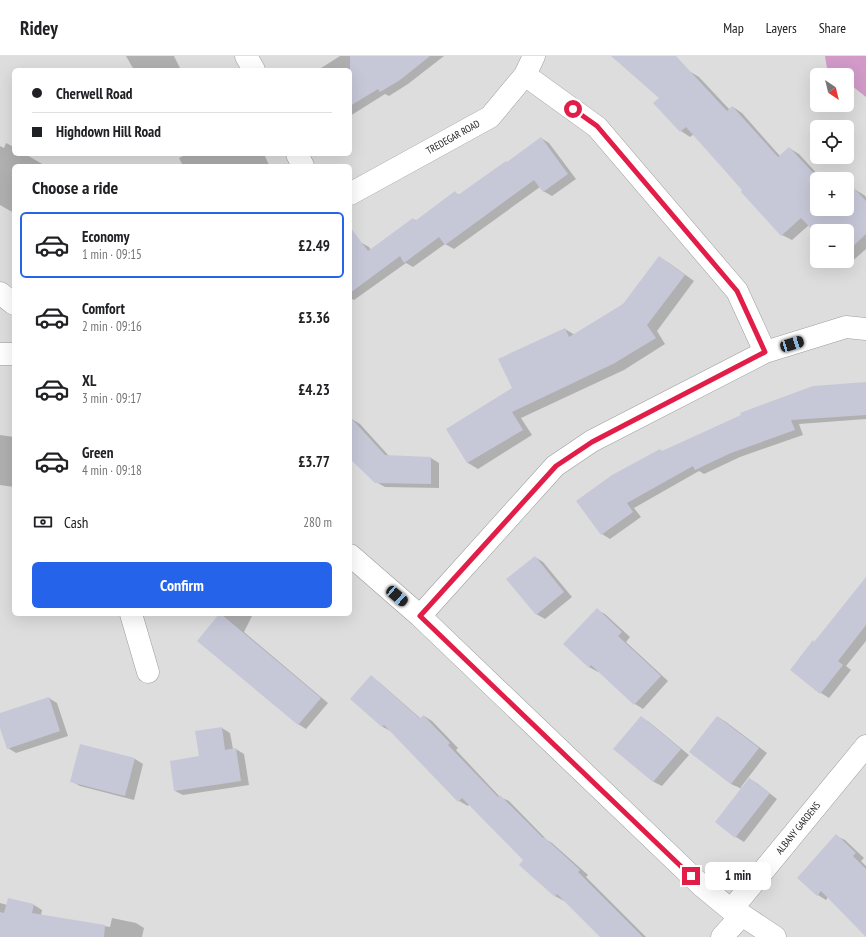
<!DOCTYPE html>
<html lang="en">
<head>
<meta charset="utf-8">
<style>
  :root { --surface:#fff; --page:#f6f6f6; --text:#202124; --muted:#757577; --line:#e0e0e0; --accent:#2563eb }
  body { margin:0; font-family:"PT Sans Narrow",sans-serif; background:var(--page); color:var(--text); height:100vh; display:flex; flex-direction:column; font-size:15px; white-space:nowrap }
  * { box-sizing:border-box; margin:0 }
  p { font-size:13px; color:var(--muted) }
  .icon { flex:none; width:22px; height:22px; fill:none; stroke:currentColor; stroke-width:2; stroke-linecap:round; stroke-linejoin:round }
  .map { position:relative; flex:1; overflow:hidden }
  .panel { position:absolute; left:12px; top:108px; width:340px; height:452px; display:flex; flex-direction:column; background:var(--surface); border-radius:6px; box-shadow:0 4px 16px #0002 }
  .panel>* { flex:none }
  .hud { position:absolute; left:12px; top:12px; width:340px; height:88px; border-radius:6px; box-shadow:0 4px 16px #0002; display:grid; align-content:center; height:88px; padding:0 20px; background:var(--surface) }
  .needle { width:26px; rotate:145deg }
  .buttons { position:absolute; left:810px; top:12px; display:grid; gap:8px }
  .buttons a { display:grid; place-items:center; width:44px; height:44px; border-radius:6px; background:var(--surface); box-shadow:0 4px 16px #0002; font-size:20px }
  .end { position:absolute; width:18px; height:18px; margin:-9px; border:5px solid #e11d48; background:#fff; box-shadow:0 0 0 2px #fff }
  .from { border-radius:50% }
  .bubble { position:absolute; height:28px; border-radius:6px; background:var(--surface); box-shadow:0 4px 16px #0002; font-size:13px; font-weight:800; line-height:28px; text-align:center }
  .car { position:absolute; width:12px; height:24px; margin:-12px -6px; border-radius:5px; box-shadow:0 0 3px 1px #0007; background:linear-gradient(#222 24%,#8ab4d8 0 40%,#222 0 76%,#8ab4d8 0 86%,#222 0) }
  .hud b { display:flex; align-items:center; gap:14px; height:38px; font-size:15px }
  .hud b+b { border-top:1px solid var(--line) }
  .hud i { width:10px; height:10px; background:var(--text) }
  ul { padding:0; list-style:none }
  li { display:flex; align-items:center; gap:12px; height:66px; margin:0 8px 6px; padding:0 12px; border:2px solid transparent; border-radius:6px }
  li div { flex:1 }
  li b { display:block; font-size:15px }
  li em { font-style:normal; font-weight:800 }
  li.selected { border-color:var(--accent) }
  li>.icon { width:36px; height:36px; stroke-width:1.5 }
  h2 { padding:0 20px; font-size:18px; line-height:48px }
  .pay { display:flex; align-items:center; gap:10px; height:44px; padding:0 20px; font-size:15px }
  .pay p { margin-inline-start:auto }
  .cta { display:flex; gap:8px; margin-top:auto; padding:8px 20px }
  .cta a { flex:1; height:46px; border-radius:6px; background:var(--accent); color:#fff; font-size:16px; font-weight:800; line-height:46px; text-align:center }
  header { display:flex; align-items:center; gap:24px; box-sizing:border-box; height:56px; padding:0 20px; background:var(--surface); border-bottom:1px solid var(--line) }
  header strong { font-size:19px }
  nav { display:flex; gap:22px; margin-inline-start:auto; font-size:14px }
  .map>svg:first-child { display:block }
  .residential { fill:#ddddde; fill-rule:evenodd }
  .forest { fill:#d19ac9 }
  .shadow { fill:#0003 }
  .building { fill:#c6c8d8 }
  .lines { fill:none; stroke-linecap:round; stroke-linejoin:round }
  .street-casing { stroke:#9d9d9d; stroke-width:23 }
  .street { stroke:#fff; stroke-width:22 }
  .route { stroke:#e11d48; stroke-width:5 }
  .labels { text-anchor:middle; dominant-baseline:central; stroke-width:4; stroke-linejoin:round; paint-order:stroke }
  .street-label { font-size:10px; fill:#202020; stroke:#fff }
</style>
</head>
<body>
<header>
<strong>Ridey</strong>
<nav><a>Map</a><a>Layers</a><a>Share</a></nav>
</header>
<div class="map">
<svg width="866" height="881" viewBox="0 0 866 881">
  <rect width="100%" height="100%" fill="#e7e6f1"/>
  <path class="residential" d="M 0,0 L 866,0 L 866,881 L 0,881 ZM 14,14 L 350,14 L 350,98 L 14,98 ZM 817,19 L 847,19 L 847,49 L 817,49 ZM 817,71 L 847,71 L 847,101 L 817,101 ZM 14,110 L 350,110 L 350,558 L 14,558 ZM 817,123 L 847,123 L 847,153 L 817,153 ZM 817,175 L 847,175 L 847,205 L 817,205 Z"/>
  <path class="forest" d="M 825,0 L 866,0 L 866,41 L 847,26 L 847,19 L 837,19 L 827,12 Z"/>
  <path class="shadow" d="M 126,0 L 174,0 L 181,14 L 134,14 Z
    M 340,0 L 350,0 L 353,2 L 363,0 L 444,0 L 408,28 L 389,40 L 385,38 L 350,60 L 350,14 L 318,14 Z
    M 612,0 L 670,0 L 689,15 L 699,21 L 730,54 L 733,51 L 742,57 L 780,100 L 789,92 L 799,98 L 822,123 L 817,123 L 817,153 L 847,153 L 847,140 L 854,133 L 864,139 L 866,141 L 866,193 L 849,208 L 844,205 L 847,205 L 847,175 L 817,175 L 817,178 L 809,169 L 792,184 L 782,179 L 744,134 L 694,78 L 690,81 L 681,75 L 660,42 Z
    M 541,82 L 549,87 L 576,123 L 552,140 L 543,135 L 540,131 L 454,193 L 445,188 L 413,211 L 406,207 L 354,244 L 350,242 L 350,194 L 360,186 L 369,191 L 371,194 L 413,163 L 417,165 L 455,137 L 460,139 L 507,107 Z
    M 6,87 L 14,91 L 14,98 L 25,98 L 44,109 L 43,110 L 14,110 L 14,157 L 0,149 L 0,90 L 4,92 Z
    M 187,98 L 264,98 L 269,109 L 267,110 L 183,110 L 179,102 Z
    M 659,201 L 669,207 L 694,225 L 657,275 L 665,288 L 624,314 L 521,362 L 532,379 L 478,413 L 468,407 L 447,373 L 513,333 L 565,273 L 575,279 L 624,248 Z
    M 866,327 L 866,363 L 799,368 L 803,379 L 740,401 L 704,418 L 699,415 L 634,452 L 641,461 L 610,483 L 602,478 L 660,394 L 663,396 Z
    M 350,362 L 360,368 L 389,400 L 431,402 L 439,407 L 439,432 L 385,431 L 376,426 L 350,402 Z
    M 0,379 L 14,381 L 14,431 L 0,429 Z
    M 535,501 L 543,506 L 572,541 L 545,563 L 536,558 Z
    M 866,522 L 866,585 L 846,610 L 851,614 L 829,642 L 821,637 L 815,587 Z
    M 597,554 L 605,558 L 630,581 L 626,586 L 668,625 L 643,653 L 635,648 L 599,615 L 598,616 L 589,611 Z
    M 220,558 L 253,558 L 244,576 L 328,647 L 306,673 L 298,668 Z
    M 371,621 L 379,626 L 421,663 L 424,660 L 432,665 L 458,692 L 456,694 L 500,741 L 509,745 L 547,784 L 552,787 L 588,819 L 586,821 L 646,881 L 601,881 L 565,844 L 564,845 L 555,840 L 520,809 L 525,804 L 470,748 L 468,750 L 459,745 L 392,676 L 383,671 L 351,643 Z
    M 49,642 L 57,647 L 68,680 L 16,697 L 8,692 L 0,669 L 0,658 Z
    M 641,661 L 649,666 L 689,699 L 662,730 L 654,726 L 615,693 Z
    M 718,661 L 726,666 L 767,697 L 741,731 L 742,733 L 750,723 L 758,728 L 777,743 L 744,786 L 736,781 L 742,733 L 731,728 L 690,696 Z
    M 222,672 L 230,677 L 233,693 L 236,693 L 244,698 L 249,729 L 183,739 L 175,735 Z
    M 81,689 L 135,703 L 143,708 L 134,744 L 80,730 L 71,725 Z
    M 836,780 L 845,784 L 864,802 L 861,805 L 866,810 L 866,879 L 828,841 L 826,844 L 818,839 Z
    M 0,847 L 7,849 L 34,849 L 42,854 L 41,859 L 110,871 L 112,862 L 136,867 L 144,872 L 142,881 L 0,881 Z"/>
  <path class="building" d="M 350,0 L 430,0 L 400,24 L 380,36 L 378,33 L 350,50 Z
    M 611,0 L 676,0 L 727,55 L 732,50 L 778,101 L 789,91 L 819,123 L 817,123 L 817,153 L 847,153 L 847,139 L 854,132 L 866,145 L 866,178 L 847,196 L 847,175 L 817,175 L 817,179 L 801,162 L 781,180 L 741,136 L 742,134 L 686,71 L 680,76 L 653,47 L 659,42 Z
    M 541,81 L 568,118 L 543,136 L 534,124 L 445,189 L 439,181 L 404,207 L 400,200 L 350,237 L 350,171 L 368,195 L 413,162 L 415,165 L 455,135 L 458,139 L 506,105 L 507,106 Z
    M 659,200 L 685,219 L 647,269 L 656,282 L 613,308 L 512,356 L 523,374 L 467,407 L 446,373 L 512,332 L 498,303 L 565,272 L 569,281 L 623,248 Z
    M 866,326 L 866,359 L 791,364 L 795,374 L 731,397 L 695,414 L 693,410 L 627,447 L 633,456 L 601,479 L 576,445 L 612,419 L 660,393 L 662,395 L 741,359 L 740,357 L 813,330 Z
    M 350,361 L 385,399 L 431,401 L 431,428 L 375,427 L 350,403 Z
    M 535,500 L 564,536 L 536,559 L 506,523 Z
    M 866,521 L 866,569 L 838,605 L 843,609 L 820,638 L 790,614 L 813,584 L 814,586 Z
    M 597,552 L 622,576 L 618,580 L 661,620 L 634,649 L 591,609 L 589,612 L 563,588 Z
    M 219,558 L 221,558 L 321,642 L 298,669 L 197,585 Z
    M 371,619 L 420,663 L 423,659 L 450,687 L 448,689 L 498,741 L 500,739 L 543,782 L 544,781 L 580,814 L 578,816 L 643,881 L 600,881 L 557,838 L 555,841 L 519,809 L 523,804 L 462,742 L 458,746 L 384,669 L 382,671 L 350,643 Z
    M 49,641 L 60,675 L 7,693 L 0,672 L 0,657 Z
    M 641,660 L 681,693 L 653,726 L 613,693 Z
    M 717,660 L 759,692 L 731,728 L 689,696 Z
    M 222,671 L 225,694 L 236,692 L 241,725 L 174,735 L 170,705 L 199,700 L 195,675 Z
    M 80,688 L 135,702 L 125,740 L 70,726 Z
    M 749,722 L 770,737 L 735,782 L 715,766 Z
    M 836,778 L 856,797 L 853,800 L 866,813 L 866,881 L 821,835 L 817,840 L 797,822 Z
    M 8,842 L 34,848 L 32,857 L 105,869 L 104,881 L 0,881 L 0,856 L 4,857 Z"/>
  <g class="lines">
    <defs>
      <path id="street" d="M 246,0 L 254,14
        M 525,19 L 597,71 L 737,235 L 765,296
        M 297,98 L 303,110
        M 350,138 L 490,61 L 525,19 L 534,0
        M 0,237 L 14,248
        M 0,298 L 14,298
        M 350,499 L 420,560 L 702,830 L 731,854 L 742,859 L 775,881
        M 131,558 L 148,616
        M 420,560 L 555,410 L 592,385 L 765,296 L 846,271 L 866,273
        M 731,854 L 866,690
        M 722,881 L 742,859"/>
    </defs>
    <use href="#street" class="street-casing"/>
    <use href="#street" class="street"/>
  </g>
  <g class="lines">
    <path class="route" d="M 573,53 L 597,70 L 737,235 L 765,296 L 592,386 L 556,410 L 420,560 L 691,820"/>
  </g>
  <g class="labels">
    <g class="street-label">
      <text transform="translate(453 81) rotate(-29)">TREDEGAR ROAD</text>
      <text transform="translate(798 772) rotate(-51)">ALBANY GARDENS</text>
    </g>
  </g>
</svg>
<div class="buttons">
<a><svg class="needle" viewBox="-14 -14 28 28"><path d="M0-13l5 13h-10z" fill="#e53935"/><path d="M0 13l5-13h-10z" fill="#757577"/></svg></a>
<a><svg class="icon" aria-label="locate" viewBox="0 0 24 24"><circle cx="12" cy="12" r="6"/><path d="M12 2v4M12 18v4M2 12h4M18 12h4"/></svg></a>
<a>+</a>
<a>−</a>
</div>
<i class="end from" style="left:573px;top:53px"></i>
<i class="end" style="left:691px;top:820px"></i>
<div class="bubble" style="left:705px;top:806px;width:66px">1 min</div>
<i class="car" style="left:792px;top:288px;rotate:73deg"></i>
<i class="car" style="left:397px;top:540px;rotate:131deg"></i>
<div class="hud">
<b><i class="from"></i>Cherwell Road</b>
<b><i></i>Highdown Hill Road</b>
</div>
<section class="panel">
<h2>Choose a ride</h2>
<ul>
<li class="selected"><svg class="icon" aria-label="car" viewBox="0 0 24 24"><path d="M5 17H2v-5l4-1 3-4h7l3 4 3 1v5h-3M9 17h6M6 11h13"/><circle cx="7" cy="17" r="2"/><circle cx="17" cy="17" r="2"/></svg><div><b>Economy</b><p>1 min · 09:15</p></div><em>£2.49</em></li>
<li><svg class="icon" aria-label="car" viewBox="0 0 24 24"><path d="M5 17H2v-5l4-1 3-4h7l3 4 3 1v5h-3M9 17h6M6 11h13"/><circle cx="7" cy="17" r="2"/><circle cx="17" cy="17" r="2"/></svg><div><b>Comfort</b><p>2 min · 09:16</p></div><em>£3.36</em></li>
<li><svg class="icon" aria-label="car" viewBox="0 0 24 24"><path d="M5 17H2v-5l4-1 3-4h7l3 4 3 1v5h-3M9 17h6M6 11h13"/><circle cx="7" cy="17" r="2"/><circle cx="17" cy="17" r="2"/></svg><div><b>XL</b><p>3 min · 09:17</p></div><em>£4.23</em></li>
<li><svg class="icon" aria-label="car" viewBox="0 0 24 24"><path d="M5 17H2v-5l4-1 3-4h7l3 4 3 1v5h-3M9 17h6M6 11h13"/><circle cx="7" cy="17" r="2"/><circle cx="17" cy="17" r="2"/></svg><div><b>Green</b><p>4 min · 09:18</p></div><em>£3.77</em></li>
</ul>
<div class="pay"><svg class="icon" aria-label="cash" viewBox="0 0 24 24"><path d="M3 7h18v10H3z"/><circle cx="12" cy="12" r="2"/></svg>Cash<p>280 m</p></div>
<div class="cta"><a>Confirm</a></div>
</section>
</div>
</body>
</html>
